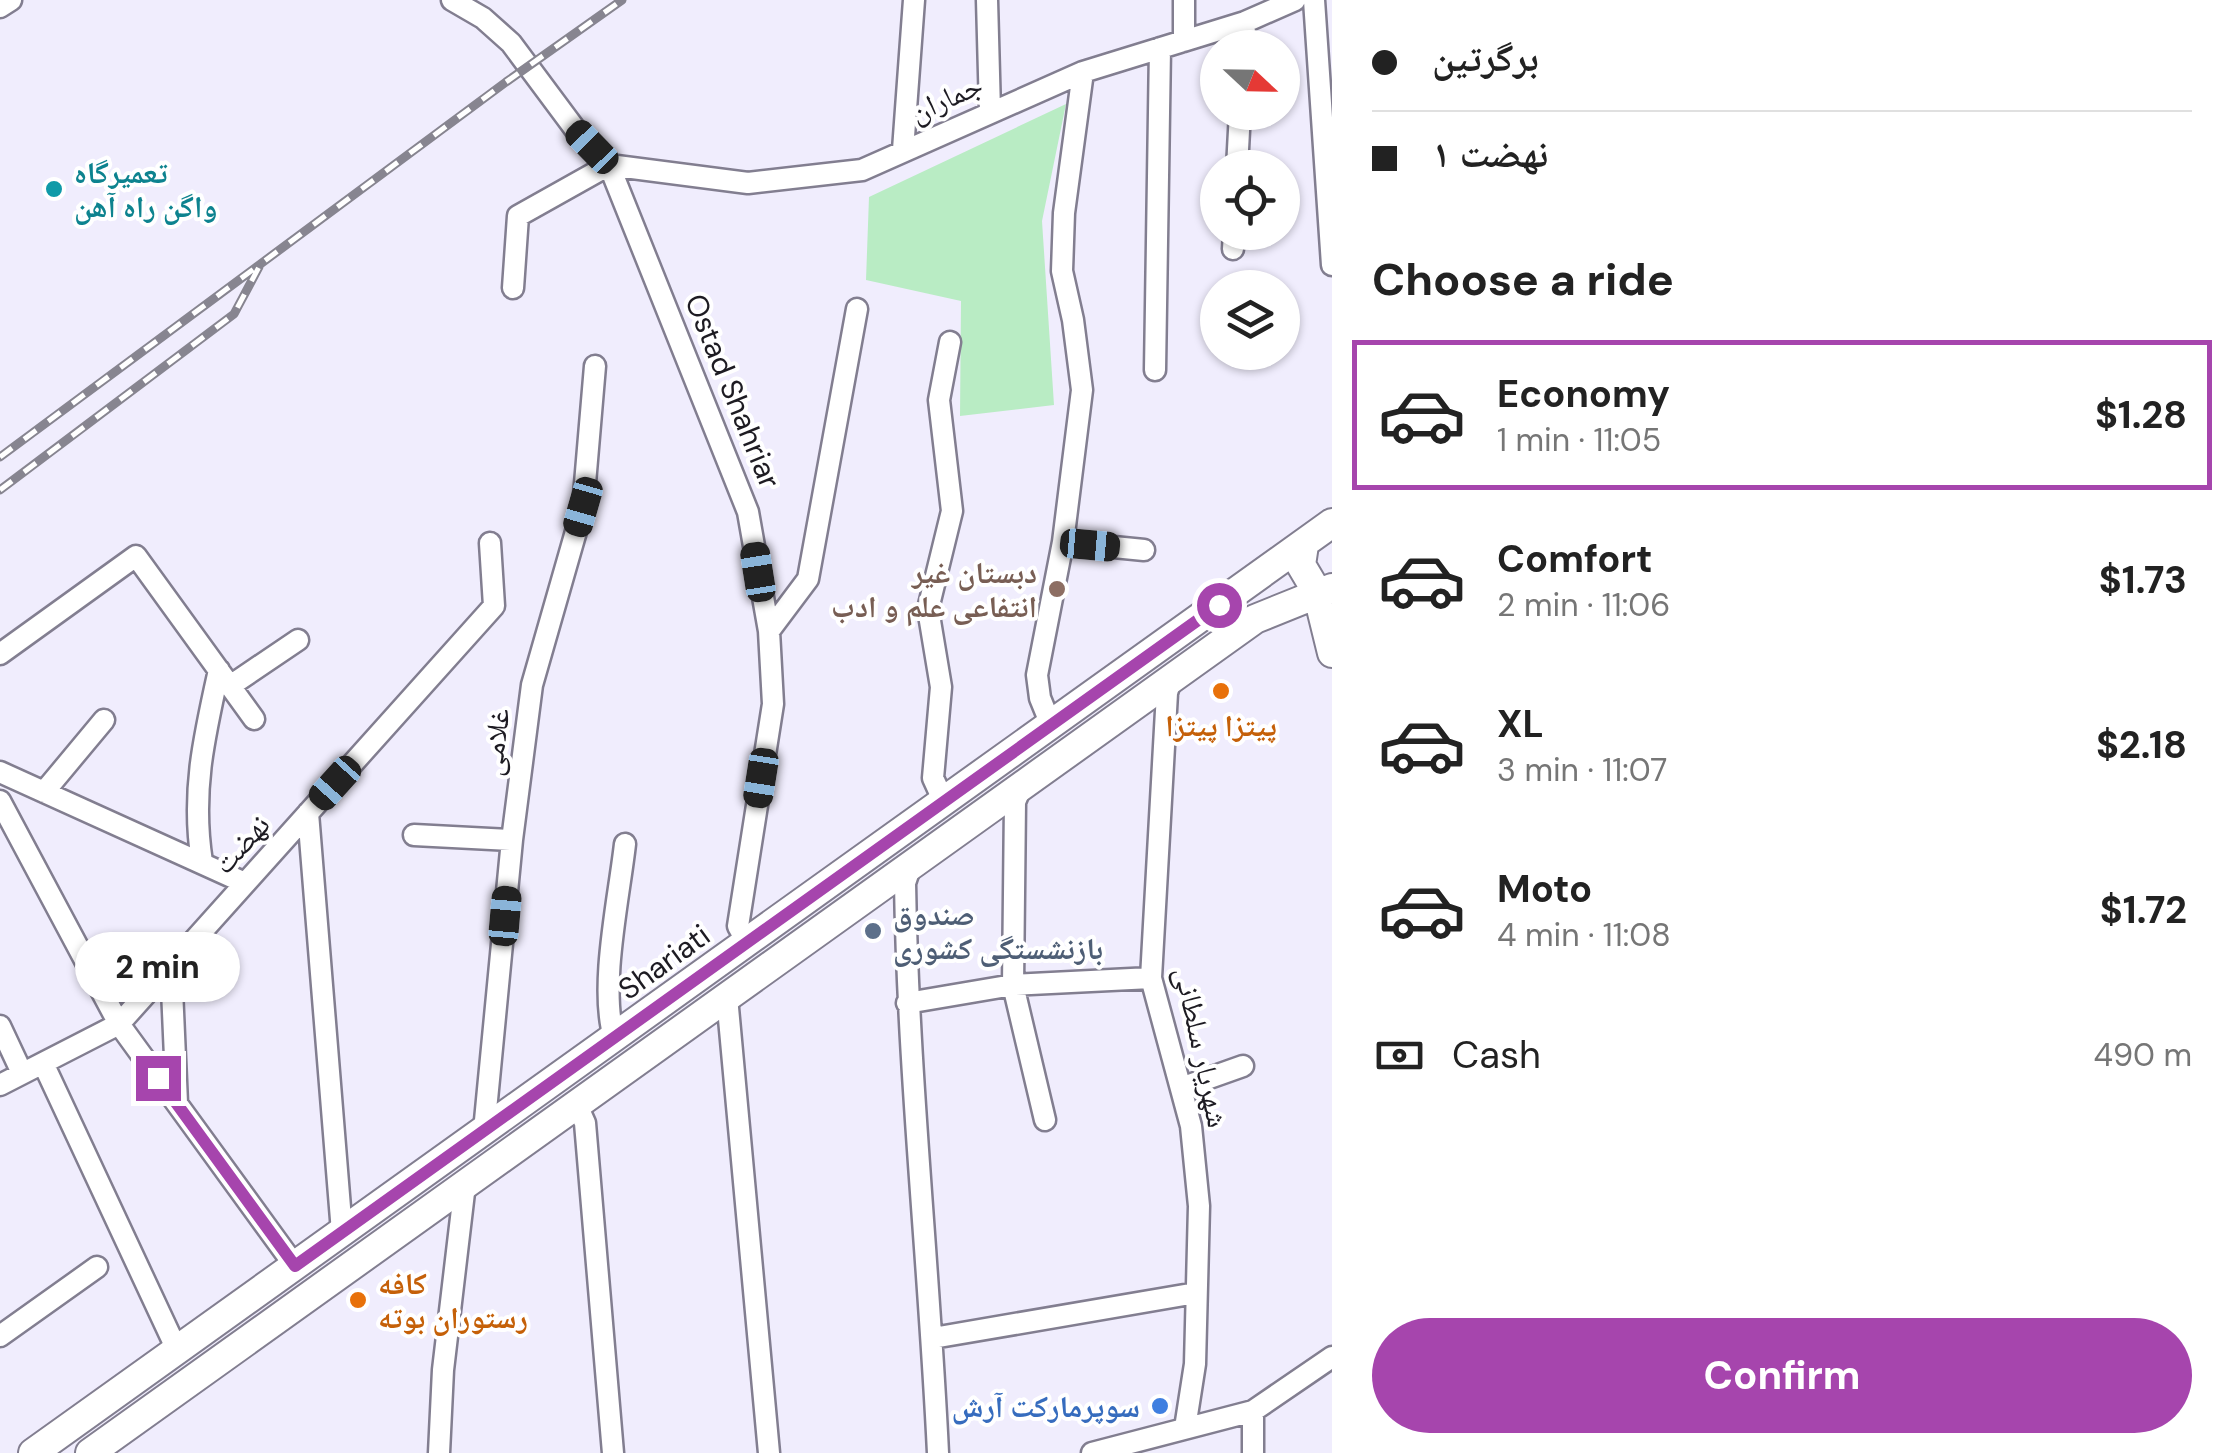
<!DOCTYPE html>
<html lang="en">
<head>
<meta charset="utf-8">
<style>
  :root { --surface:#fff; --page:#f6f6f6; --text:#222; --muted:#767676; --line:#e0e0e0; --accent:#a645ad }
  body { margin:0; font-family:"DM Sans","Noto Naskh Arabic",sans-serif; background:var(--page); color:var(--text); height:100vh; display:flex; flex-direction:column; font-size:38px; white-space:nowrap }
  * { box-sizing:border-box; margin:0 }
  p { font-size:32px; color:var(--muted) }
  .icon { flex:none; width:55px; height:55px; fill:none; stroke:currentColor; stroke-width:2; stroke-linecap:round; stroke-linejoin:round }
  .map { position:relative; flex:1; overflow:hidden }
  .sheet { display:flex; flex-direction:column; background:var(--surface); width:900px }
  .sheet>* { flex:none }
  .top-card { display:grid; align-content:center; height:220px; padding:0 40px; background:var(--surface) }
  .needle { width:65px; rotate:112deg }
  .tools { position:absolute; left:1200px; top:30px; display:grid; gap:20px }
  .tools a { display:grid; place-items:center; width:100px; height:100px; border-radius:50%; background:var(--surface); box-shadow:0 2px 8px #0004; font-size:50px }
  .end { position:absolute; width:45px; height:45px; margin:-22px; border:12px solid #a645ad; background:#fff; box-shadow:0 0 0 5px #fff }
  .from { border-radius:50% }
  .bubble { position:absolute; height:70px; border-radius:35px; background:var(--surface); box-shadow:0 2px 8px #0004; font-size:32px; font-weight:700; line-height:70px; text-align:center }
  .car { position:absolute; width:30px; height:60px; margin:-30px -15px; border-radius:12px; box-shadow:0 0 8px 2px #0007; background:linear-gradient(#222 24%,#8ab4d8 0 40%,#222 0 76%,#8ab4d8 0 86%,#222 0) }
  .top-card b { display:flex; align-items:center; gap:35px; height:95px; font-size:38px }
  .top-card b+b { border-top:2px solid var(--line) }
  .top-card i { width:25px; height:25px; background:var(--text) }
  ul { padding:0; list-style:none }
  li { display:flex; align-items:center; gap:30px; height:150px; margin:0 20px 15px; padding:0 20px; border:5px solid transparent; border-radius:0px }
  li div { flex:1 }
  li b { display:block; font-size:38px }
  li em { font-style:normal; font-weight:700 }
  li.selected { border-color:var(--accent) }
  li>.icon { width:90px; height:90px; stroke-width:1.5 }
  h2 { padding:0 40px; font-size:45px; line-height:120px }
  .pay { display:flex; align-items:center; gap:25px; height:110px; padding:0 40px; font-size:38px }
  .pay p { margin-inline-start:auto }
  .button { display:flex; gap:20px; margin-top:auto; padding:20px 40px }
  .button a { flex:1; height:115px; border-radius:60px; background:var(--accent); color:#fff; font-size:40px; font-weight:700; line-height:115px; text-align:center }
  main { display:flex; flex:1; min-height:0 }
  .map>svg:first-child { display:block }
  .green { fill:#b9ecc4 }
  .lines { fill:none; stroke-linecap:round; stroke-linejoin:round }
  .minor-casing { stroke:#827e90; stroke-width:25 }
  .major-casing { stroke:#827e90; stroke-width:32 }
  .minor { stroke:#fff; stroke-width:20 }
  .major { stroke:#fff; stroke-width:28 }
  .rail-casing { stroke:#878590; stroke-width:9 }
  .rail { stroke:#fff; stroke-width:5; stroke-dasharray:15; stroke-linecap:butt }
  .route { stroke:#a645ad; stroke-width:12 }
  .culture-dot { fill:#0f9aa8; stroke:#fff; stroke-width:4 }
  .education-dot { fill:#8d6e63; stroke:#fff; stroke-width:4 }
  .food-dot { fill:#e8710a; stroke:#fff; stroke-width:4 }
  .service-dot { fill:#5c6f8a; stroke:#fff; stroke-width:4 }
  .shop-dot { fill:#3f7fe0; stroke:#fff; stroke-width:4 }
  .labels { text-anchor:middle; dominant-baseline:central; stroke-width:8; stroke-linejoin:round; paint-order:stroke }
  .street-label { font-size:30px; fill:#1d1b22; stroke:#fff }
  .culture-label { font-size:30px; font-weight:bold; fill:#0d838f; stroke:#fff; text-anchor:start }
  .education-label { font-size:30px; font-weight:bold; fill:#785e54; stroke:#fff; text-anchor:end }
  .food-label { font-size:30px; font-weight:bold; fill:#c56008; stroke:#fff }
  .service-label { font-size:30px; font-weight:bold; fill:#4e5e75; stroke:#fff; text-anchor:start }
  .shop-label { font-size:30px; font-weight:bold; fill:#366cbe; stroke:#fff; text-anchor:end }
</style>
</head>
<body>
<main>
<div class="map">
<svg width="1332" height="1453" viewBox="0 0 1332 1453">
  <rect width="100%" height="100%" fill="#f0edfd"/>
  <path class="green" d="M 1066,104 L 1042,221 L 1054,405 L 960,416 L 961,301 L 866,280 L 869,197 Z"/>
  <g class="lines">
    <defs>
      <path id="minor" d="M 452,0 L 483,18 L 511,43 L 575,129 L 609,165 L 748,512 L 769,631 L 773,704 L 738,926 L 747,942
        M 987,0 L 990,111
        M 1184,0 L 1184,41
        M 1314,0 L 1332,265
        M 0,7 L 11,0
        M 1244,48 L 1245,22
        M 903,150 L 914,0
        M 609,165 L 748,183 L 862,170 L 1083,72 L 1245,22 L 1295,0
        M 1237,168 L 1240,112
        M 1233,249 L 1234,232
        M 513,288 L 518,216 L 609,165
        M 1155,370 L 1160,48
        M 1063,542 L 1144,550
        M 769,631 L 808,579 L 857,309
        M 0,654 L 136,556 L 254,719
        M 1171,679 L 1167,693 L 1151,978 L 1191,1126 L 1199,1206 L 1195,1364 L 1185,1428
        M 230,686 L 298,640
        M 1051,725 L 1040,698 L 1037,675 L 1063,542 L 1082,390 L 1073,320 L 1062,271 L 1064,213 L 1083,72
        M 0,772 L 245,883
        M 1022,785 L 1015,802 L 1013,985 L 1045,1120
        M 44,792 L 104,720
        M 0,801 L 119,1024 L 295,1266
        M 944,802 L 933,778 L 941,687 L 928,609 L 952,511 L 939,400 L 950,342
        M 308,813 L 342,1232
        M 414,835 L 512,840
        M 202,862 C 191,793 204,737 219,670
        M 911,865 L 905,883 C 908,1073 929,1263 938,1453
        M 171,966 L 177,1103
        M 727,997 L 769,1453
        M 907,1003 L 1013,985 L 1151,978
        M 0,1026 L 22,1073
        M 614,1037 C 599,987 619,898 625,844
        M 43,1063 L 177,1350
        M 0,1085 L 119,1024 L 494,606 L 490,543
        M 1181,1088 L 1243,1066
        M 577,1105 L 585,1123 L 613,1453
        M 484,1131 L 512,840 L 532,685 L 583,507 L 595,366
        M 0,1336 L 97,1267
        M 933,1338 L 1196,1293
        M 1253,1411 L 1253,1453
        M 439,1453 L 443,1370 L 465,1184
        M 1092,1453 L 1253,1411 L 1332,1357"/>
      <path id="major" d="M 1304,545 L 1301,565 L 1317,592 L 1332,653
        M 33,1453 L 1332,523
        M 90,1453 L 1255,619 L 1332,588"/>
    </defs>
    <use href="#minor" class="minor-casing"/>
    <use href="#major" class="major-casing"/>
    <use href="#minor" class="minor"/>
    <use href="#major" class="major"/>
    <defs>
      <path id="rail" d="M 0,457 L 506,82 L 622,0
        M 0,490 L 234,314 L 259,267"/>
    </defs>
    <use href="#rail" class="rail-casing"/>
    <use href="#rail" class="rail"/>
  </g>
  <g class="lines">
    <path class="route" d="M 158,1078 L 295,1266 L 1219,605"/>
  </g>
  <circle class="culture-dot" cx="54" cy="189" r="10"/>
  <circle class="education-dot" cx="1057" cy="589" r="10"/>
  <g class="food-dot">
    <circle cx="1221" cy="691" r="10"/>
    <circle cx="358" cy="1300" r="10"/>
  </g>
  <circle class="service-dot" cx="873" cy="931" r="10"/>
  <circle class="shop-dot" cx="1160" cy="1406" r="10"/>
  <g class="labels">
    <g class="street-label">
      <text transform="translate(946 98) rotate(-24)">جماران</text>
      <text transform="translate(733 391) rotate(68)">Ostad Shahriar</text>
      <text transform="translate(495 742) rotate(-83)">غلامی</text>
      <text transform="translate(241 844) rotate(-48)">نهضت</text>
      <text transform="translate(664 962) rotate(-36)">Shariati</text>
      <text transform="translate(1202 1047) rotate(78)">شهریار سلطانی</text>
    </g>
    <g class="culture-label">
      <text x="74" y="172">تعمیرگاه<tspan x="74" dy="34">واگن راه آهن</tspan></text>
    </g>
    <g class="education-label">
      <text x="1037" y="572">دبستان غیر<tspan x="1037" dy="34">انتفاعی علم و ادب</tspan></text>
    </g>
    <g class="food-label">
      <text x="1221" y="725">پیتزا پیتزا</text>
      <text x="378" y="1283" text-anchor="start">کافه<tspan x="378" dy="34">رستوران بوته</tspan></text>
    </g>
    <g class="service-label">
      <text x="893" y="914">صندوق<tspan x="893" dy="34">بازنشستگی کشوری</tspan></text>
    </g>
    <g class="shop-label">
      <text x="1140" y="1406">سوپرمارکت آرش</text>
    </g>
  </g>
</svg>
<div class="tools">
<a><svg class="needle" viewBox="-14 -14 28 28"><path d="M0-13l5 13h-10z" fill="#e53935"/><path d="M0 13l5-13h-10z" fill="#767676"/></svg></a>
<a><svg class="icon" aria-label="locate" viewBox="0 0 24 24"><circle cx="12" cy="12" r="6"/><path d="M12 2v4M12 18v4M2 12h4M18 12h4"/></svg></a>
<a><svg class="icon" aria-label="layers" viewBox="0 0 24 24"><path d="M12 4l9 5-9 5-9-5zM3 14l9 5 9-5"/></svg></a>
</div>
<i class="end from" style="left:1219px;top:605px"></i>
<i class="end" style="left:158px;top:1078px"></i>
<div class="bubble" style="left:75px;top:932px;width:165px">2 min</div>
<i class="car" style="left:592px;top:147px;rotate:316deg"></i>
<i class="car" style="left:583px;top:507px;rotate:196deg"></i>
<i class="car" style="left:1090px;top:545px;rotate:95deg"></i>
<i class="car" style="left:758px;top:572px;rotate:351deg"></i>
<i class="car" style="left:761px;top:778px;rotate:189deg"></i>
<i class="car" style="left:335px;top:783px;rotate:222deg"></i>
<i class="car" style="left:505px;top:916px;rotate:5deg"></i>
</div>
<section class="sheet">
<div class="top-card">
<b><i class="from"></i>برگرتین</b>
<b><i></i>نهضت ۱</b>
</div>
<h2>Choose a ride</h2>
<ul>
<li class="selected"><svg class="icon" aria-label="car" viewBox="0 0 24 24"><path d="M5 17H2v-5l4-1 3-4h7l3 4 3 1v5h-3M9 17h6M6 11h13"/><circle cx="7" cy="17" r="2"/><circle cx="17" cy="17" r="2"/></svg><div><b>Economy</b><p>1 min · 11:05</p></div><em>$1.28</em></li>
<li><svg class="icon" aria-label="car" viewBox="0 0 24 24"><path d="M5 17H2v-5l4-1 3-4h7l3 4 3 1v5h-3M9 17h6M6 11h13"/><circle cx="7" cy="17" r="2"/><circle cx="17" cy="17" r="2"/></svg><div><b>Comfort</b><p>2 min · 11:06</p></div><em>$1.73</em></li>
<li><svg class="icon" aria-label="car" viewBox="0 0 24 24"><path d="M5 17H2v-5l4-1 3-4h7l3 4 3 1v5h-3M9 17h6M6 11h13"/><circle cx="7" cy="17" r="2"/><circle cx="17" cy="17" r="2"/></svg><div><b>XL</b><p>3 min · 11:07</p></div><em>$2.18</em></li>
<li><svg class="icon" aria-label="car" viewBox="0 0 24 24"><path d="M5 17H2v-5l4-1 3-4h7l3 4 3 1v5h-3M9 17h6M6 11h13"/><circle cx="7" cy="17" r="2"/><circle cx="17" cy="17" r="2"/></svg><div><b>Moto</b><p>4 min · 11:08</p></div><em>$1.72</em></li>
</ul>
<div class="pay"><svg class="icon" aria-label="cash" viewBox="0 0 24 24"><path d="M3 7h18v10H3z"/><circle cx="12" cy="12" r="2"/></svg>Cash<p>490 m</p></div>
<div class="button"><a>Confirm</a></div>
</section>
</main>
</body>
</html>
